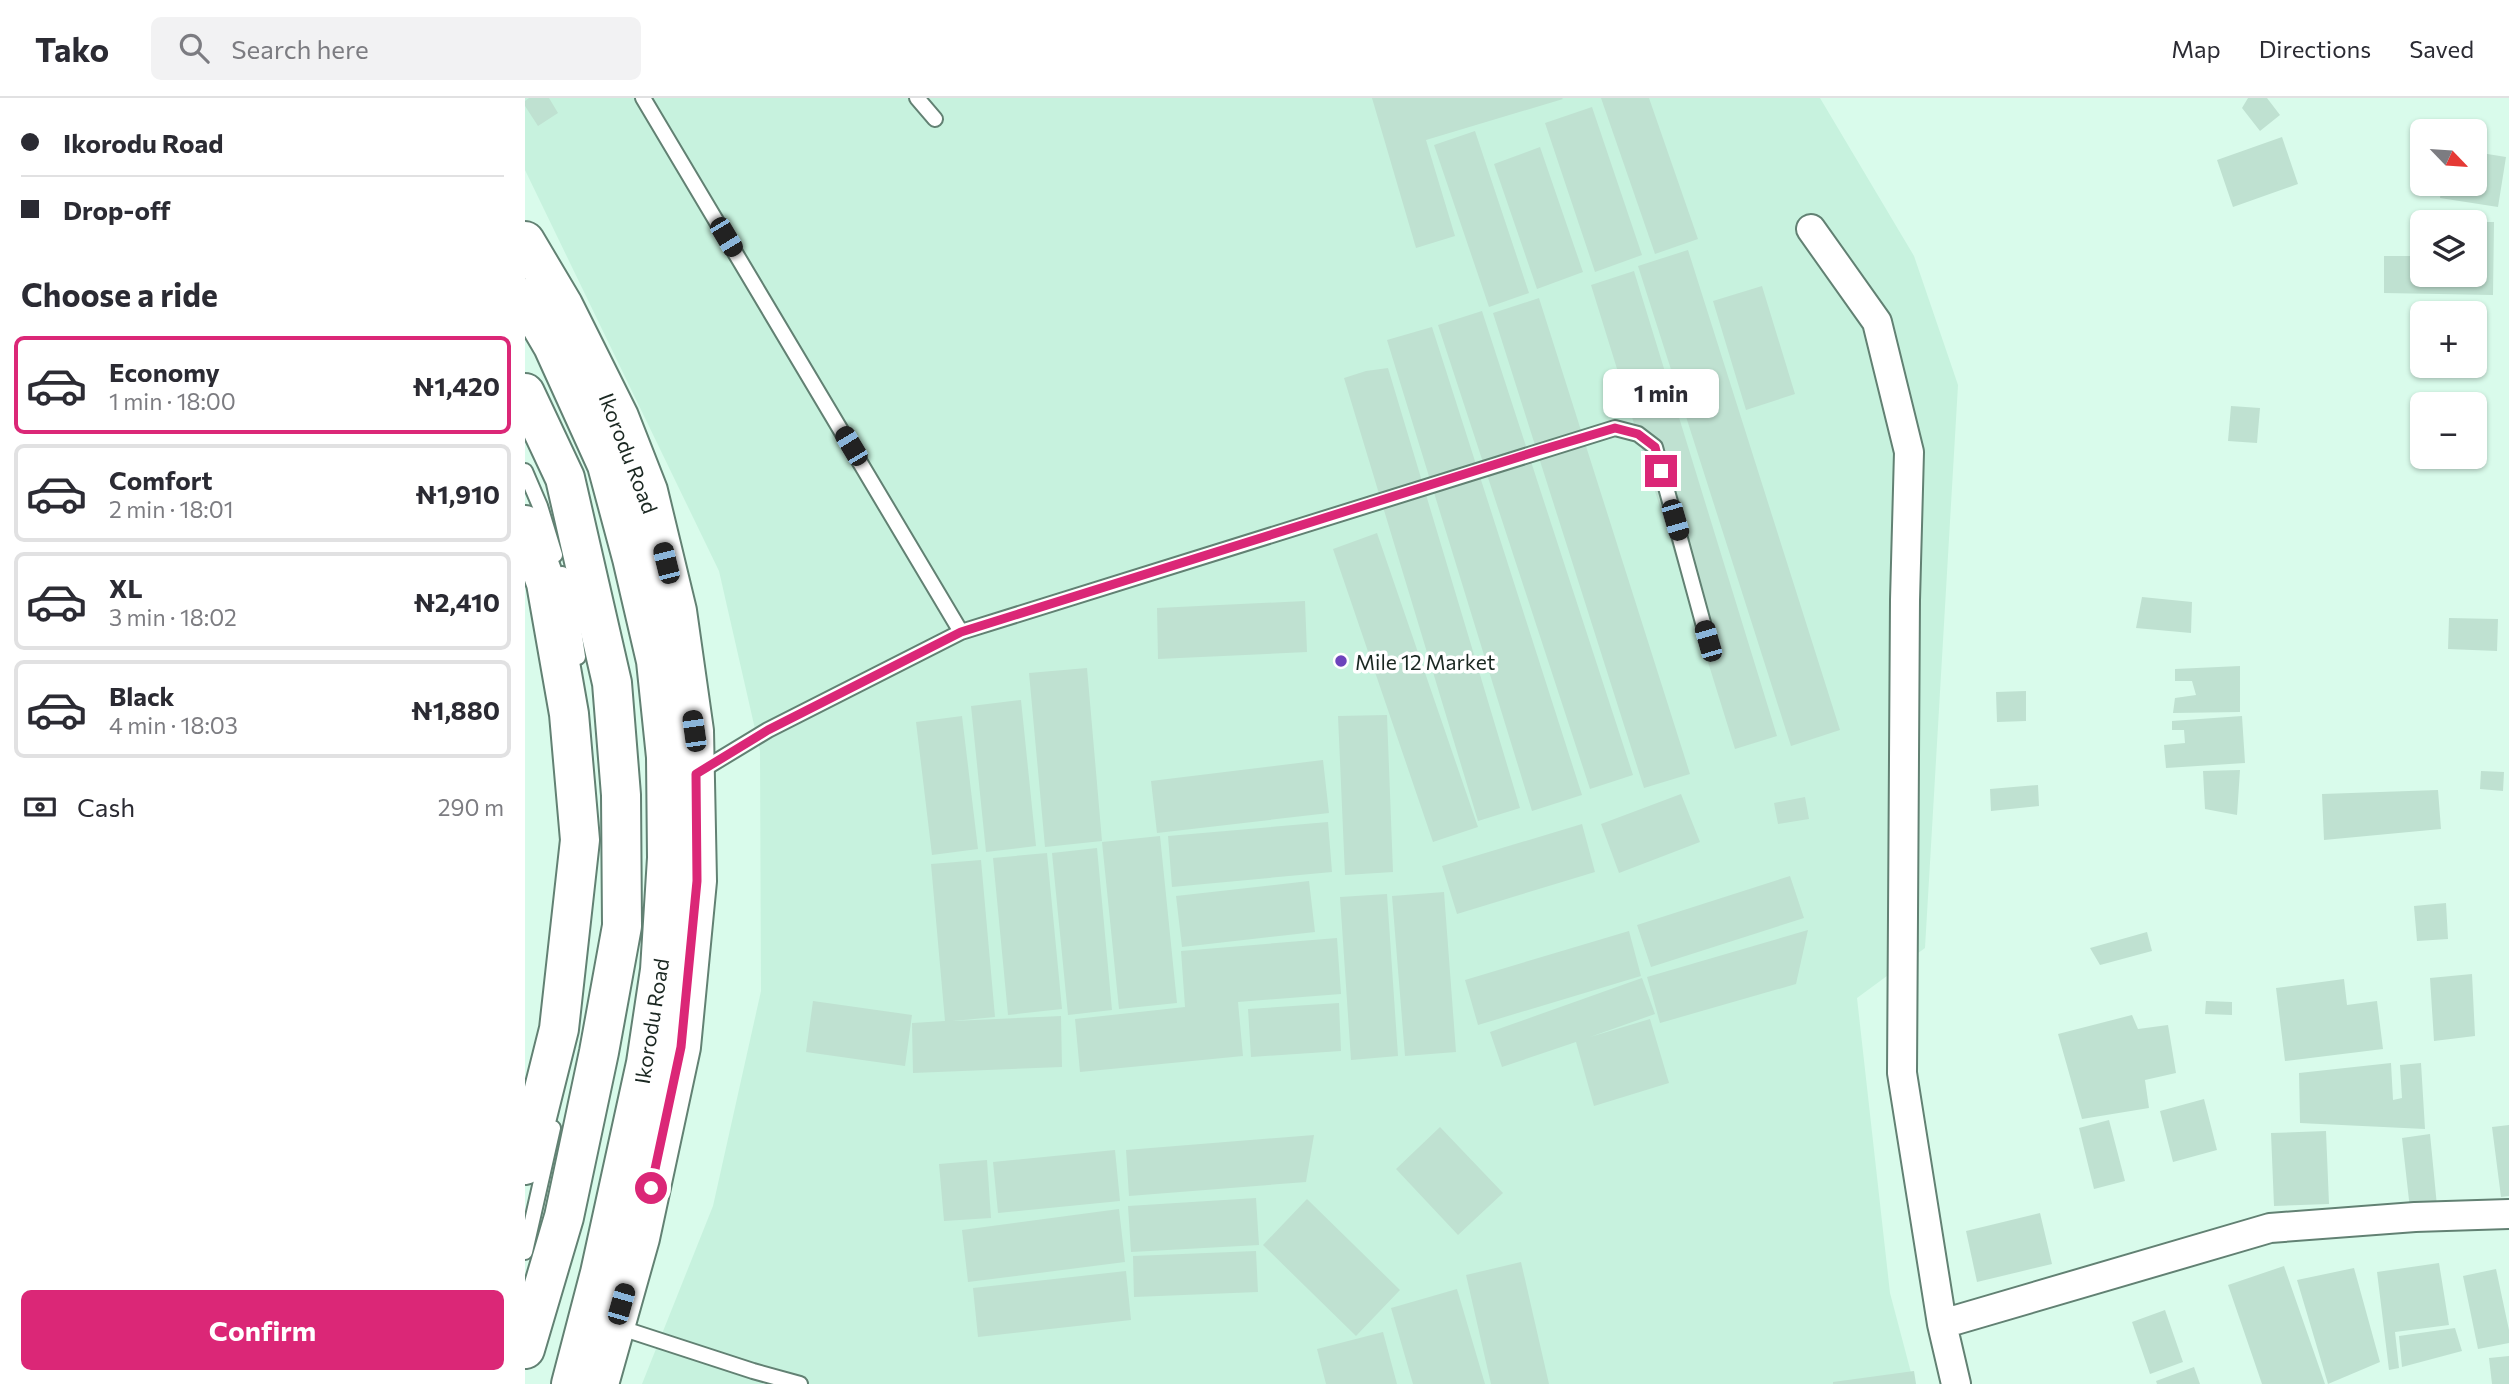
<!DOCTYPE html>
<html lang="en">
<head>
<meta charset="utf-8">
<style>
  :root { --surface:#fff; --page:#f2f2f3; --text:#2b2b33; --muted:#7c7c81; --line:#e1e1e2; --accent:#db2777 }
  body { margin:0; font-family:Commissioner,sans-serif; background:var(--page); color:var(--text); height:100vh; display:flex; flex-direction:column; font-size:26px; white-space:nowrap }
  * { box-sizing:border-box; margin:0 }
  p { font-size:23px; color:var(--muted) }
  .icon { flex:none; width:38px; height:38px; fill:none; stroke:currentColor; stroke-width:2; stroke-linecap:round; stroke-linejoin:round }
  .map { position:relative; flex:1; overflow:hidden }
  .drawer { display:flex; flex-direction:column; background:var(--surface); width:525px }
  .drawer>* { flex:none }
  .banner { display:grid; align-content:center; height:154px; padding:0 21px; background:var(--surface) }
  .needle { width:46px; rotate:115deg }
  .controls { position:absolute; left:1885px; top:21px; display:grid; gap:14px }
  .controls a { display:grid; place-items:center; width:77px; height:77px; border-radius:10px; background:var(--surface); box-shadow:0 2px 5px #0004; font-size:35px }
  .end { position:absolute; width:32px; height:32px; margin:-16px; border:9px solid #db2777; background:#fff; box-shadow:0 0 0 4px #fff }
  .from { border-radius:50% }
  .bubble { position:absolute; height:49px; border-radius:10px; background:var(--surface); box-shadow:0 2px 5px #0004; font-size:23px; font-weight:700; line-height:49px; text-align:center }
  .car { position:absolute; width:21px; height:42px; margin:-21px -10px; border-radius:9px; box-shadow:0 0 5px 2px #0007; background:linear-gradient(#222 24%,#8ab4d8 0 40%,#222 0 76%,#8ab4d8 0 86%,#222 0) }
  .banner b { display:flex; align-items:center; gap:24px; height:66px; font-size:26px }
  .banner b+b { border-top:2px solid var(--line) }
  .banner i { width:18px; height:18px; background:var(--text) }
  ul { padding:0; list-style:none }
  li { display:flex; align-items:center; gap:21px; height:98px; margin:0 14px 10px; padding:0 7px; border:4px solid var(--line); border-radius:10px }
  li div { flex:1 }
  li b { display:block; font-size:26px }
  li em { font-style:normal; font-weight:700 }
  li.current { border-color:var(--accent) }
  li>.icon { width:63px; height:63px; stroke-width:1.5 }
  h2 { padding:0 21px; font-size:32px; line-height:84px }
  .pay { display:flex; align-items:center; gap:18px; height:77px; padding:0 21px; font-size:26px }
  .pay p { margin-inline-start:auto }
  .cta { display:flex; gap:14px; margin-top:auto; padding:14px 21px }
  .cta a { flex:1; height:80px; border-radius:10px; background:var(--accent); color:#fff; font-size:28px; font-weight:700; line-height:80px; text-align:center }
  header { display:flex; align-items:center; gap:42px; box-sizing:border-box; height:98px; padding:0 35px; background:var(--surface); border-bottom:2px solid var(--line) }
  header strong { font-size:33px }
  nav { display:flex; gap:38px; margin-inline-start:auto; font-size:24px }
  .search { width:490px; height:63px; background:var(--page); display:flex; align-items:center; gap:18px; box-sizing:border-box; padding:0 24px; border-radius:10px; color:var(--muted); font-size:26px }
  main { display:flex; flex:1; min-height:0 }
  .map>svg:first-child { display:block }
  .built { fill:#c7f2de }
  .building { fill:#bfe1d1 }
  .lines { fill:none; stroke-linecap:round; stroke-linejoin:round }
  .lane-casing { stroke:#628173; stroke-width:18 }
  .street-casing { stroke:#628173; stroke-width:32 }
  .secondary-casing { stroke:#628173; stroke-width:42 }
  .highway-casing { stroke:#628173; stroke-width:42 }
  .lane { stroke:#fff; stroke-width:14 }
  .street { stroke:#fff; stroke-width:28 }
  .secondary { stroke:#fff; stroke-width:38 }
  .highway { stroke:#fff; stroke-width:38 }
  .route { stroke:#db2777; stroke-width:9 }
  .poi-dot { fill:#6d44bc; stroke:#fff; stroke-width:2.5 }
  .labels { text-anchor:middle; dominant-baseline:central; stroke-width:7; stroke-linejoin:round; paint-order:stroke }
  .street-label { font-size:21px; fill:#1a2721; stroke:#fff }
  .poi-label { font-size:21px; fill:#1a2721; stroke:#fff; text-anchor:start }
</style>
</head>
<body>
<header>
<strong>Tako</strong>
<div class="search"><svg class="icon" aria-label="search" viewBox="0 0 24 24"><circle cx="10" cy="10" r="6"/><path d="M15 15l6 6"/></svg>Search here</div>
<nav><a>Map</a><a>Directions</a><a>Saved</a></nav>
</header>
<main>
<section class="drawer">
<div class="banner">
<b><i class="from"></i>Ikorodu Road</b>
<b><i></i>Drop-off</b>
</div>
<h2>Choose a ride</h2>
<ul>
<li class="current"><svg class="icon" aria-label="car" viewBox="0 0 24 24"><path d="M5 17H2v-5l4-1 3-4h7l3 4 3 1v5h-3M9 17h6M6 11h13"/><circle cx="7" cy="17" r="2"/><circle cx="17" cy="17" r="2"/></svg><div><b>Economy</b><p>1 min · 18:00</p></div><em>₦1,420</em></li>
<li><svg class="icon" aria-label="car" viewBox="0 0 24 24"><path d="M5 17H2v-5l4-1 3-4h7l3 4 3 1v5h-3M9 17h6M6 11h13"/><circle cx="7" cy="17" r="2"/><circle cx="17" cy="17" r="2"/></svg><div><b>Comfort</b><p>2 min · 18:01</p></div><em>₦1,910</em></li>
<li><svg class="icon" aria-label="car" viewBox="0 0 24 24"><path d="M5 17H2v-5l4-1 3-4h7l3 4 3 1v5h-3M9 17h6M6 11h13"/><circle cx="7" cy="17" r="2"/><circle cx="17" cy="17" r="2"/></svg><div><b>XL</b><p>3 min · 18:02</p></div><em>₦2,410</em></li>
<li><svg class="icon" aria-label="car" viewBox="0 0 24 24"><path d="M5 17H2v-5l4-1 3-4h7l3 4 3 1v5h-3M9 17h6M6 11h13"/><circle cx="7" cy="17" r="2"/><circle cx="17" cy="17" r="2"/></svg><div><b>Black</b><p>4 min · 18:03</p></div><em>₦1,880</em></li>
</ul>
<div class="pay"><svg class="icon" aria-label="cash" viewBox="0 0 24 24"><path d="M3 7h18v10H3z"/><circle cx="12" cy="12" r="2"/></svg>Cash<p>290 m</p></div>
<div class="cta"><a>Confirm</a></div>
</section>
<div class="map">
<svg width="1984" height="1286" viewBox="0 0 1984 1286">
  <rect width="100%" height="100%" fill="#d9fbeb"/>
  <path class="built" d="M 0,0 L 1295,0 L 1389,158 L 1433,287 L 1400,850 L 1332,900 L 1365,1195 L 1389,1286 L 117,1286 L 188,1108 L 236,893 L 235,653 L 194,473 L 0,72 Z"/>
  <path class="building" d="M 4,0 L 24,0 L 33,15 L 13,28 L 0,8 L 0,3 Z
    M 847,0 L 1037,0 L 1038,1 L 901,42 L 930,138 L 891,150 Z
    M 1076,0 L 1124,0 L 1173,141 L 1130,156 Z
    M 1723,0 L 1742,0 L 1755,17 L 1735,33 L 1717,10 Z
    M 1067,9 L 1117,157 L 1070,174 L 1020,25 Z
    M 950,33 L 1004,195 L 964,209 L 909,47 Z
    M 1757,39 L 1773,86 L 1708,109 L 1692,62 Z
    M 1015,49 L 1058,174 L 1012,191 L 969,66 Z
    M 1950,54 L 1981,59 L 1973,109 L 1915,100 L 1917,86 L 1950,86 Z
    M 1950,124 L 1969,124 L 1968,197 L 1859,195 L 1859,158 L 1897,158 L 1897,177 L 1950,177 Z
    M 1163,152 L 1315,632 L 1266,648 L 1113,168 Z
    M 1109,173 L 1252,638 L 1210,651 L 1066,187 Z
    M 1237,188 L 1270,296 L 1221,312 L 1188,203 Z
    M 1014,200 L 1165,676 L 1119,690 L 968,215 Z
    M 957,213 L 1108,677 L 1065,691 L 913,227 Z
    M 907,229 L 1057,697 L 1007,713 L 862,242 Z
    M 863,270 L 995,710 L 953,723 L 819,280 L 841,273 Z
    M 1706,308 L 1735,310 L 1732,345 L 1703,343 Z
    M 852,435 L 953,729 L 908,744 L 808,451 Z
    M 1617,499 L 1667,504 L 1666,535 L 1611,530 Z
    M 780,503 L 782,554 L 633,561 L 632,510 Z
    M 1924,520 L 1973,521 L 1972,553 L 1923,551 Z
    M 1715,568 L 1715,614 L 1648,615 L 1650,600 L 1671,597 L 1667,583 L 1650,583 L 1650,571 Z
    M 562,570 L 577,743 L 520,749 L 504,575 Z
    M 1501,593 L 1501,623 L 1472,624 L 1471,594 Z
    M 496,602 L 511,748 L 461,754 L 446,608 Z
    M 862,617 L 868,774 L 820,777 L 813,618 Z
    M 437,618 L 453,751 L 407,757 L 391,624 Z
    M 1717,618 L 1720,665 L 1641,670 L 1639,647 L 1660,645 L 1659,632 L 1647,632 L 1647,623 Z
    M 798,662 L 804,715 L 632,735 L 626,683 Z
    M 1715,672 L 1712,717 L 1680,711 L 1678,673 Z
    M 1956,673 L 1979,674 L 1978,693 L 1955,691 Z
    M 1513,687 L 1514,708 L 1466,713 L 1465,691 Z
    M 1913,692 L 1916,731 L 1799,742 L 1797,696 Z
    M 1156,696 L 1175,744 L 1094,775 L 1076,726 Z
    M 1280,699 L 1284,721 L 1253,726 L 1249,705 Z
    M 803,724 L 807,774 L 647,789 L 643,738 Z
    M 1057,726 L 1070,774 L 932,816 L 917,768 Z
    M 635,738 L 652,905 L 594,911 L 577,744 Z
    M 572,750 L 587,912 L 543,917 L 527,755 Z
    M 522,755 L 537,911 L 483,917 L 468,760 Z
    M 456,762 L 470,919 L 428,923 L 536,918 L 537,969 L 388,975 L 387,925 L 420,923 L 406,766 Z
    M 1265,778 L 1279,820 L 1126,869 L 1112,827 Z
    M 784,783 L 790,834 L 657,849 L 651,798 Z
    M 919,794 L 931,954 L 880,958 L 867,798 Z
    M 862,796 L 873,958 L 826,962 L 815,799 Z
    M 1921,805 L 1923,841 L 1892,843 L 1889,808 Z
    M 1283,832 L 1271,886 L 1135,925 L 1122,879 Z
    M 1104,833 L 1116,878 L 953,927 L 940,882 Z
    M 1622,834 L 1627,853 L 1575,867 L 1565,850 Z
    M 812,840 L 816,896 L 713,904 L 718,958 L 555,974 L 550,921 L 660,909 L 656,853 Z
    M 1947,876 L 1950,938 L 1909,943 L 1905,880 Z
    M 1117,880 L 1130,916 L 1065,939 L 1125,921 L 1144,985 L 1069,1008 L 1051,944 L 977,969 L 965,934 Z
    M 1819,881 L 1822,907 L 1852,903 L 1858,951 L 1760,963 L 1751,890 Z
    M 288,903 L 387,917 L 380,968 L 281,954 Z
    M 1681,903 L 1707,904 L 1707,917 L 1680,916 Z
    M 814,905 L 816,953 L 726,959 L 723,911 Z
    M 1607,917 L 1613,931 L 1643,927 L 1651,975 L 1620,982 L 1624,1010 L 1557,1021 L 1533,936 Z
    M 1866,965 L 1868,1002 L 1877,1000 L 1875,967 L 1896,965 L 1900,1031 L 1775,1025 L 1774,975 Z
    M 1679,1001 L 1692,1052 L 1648,1064 L 1635,1013 Z
    M 1584,1022 L 1600,1083 L 1569,1091 L 1554,1030 Z
    M 1984,1027 L 1984,1098 L 1976,1099 L 1967,1029 Z
    M 915,1029 L 978,1095 L 933,1137 L 871,1071 Z
    M 1801,1033 L 1804,1106 L 1749,1108 L 1746,1035 Z
    M 1905,1036 L 1912,1108 L 1885,1111 L 1877,1040 Z
    M 789,1037 L 781,1084 L 604,1098 L 601,1052 Z
    M 590,1052 L 595,1103 L 473,1115 L 468,1064 Z
    M 462,1062 L 466,1120 L 419,1123 L 414,1066 Z
    M 731,1100 L 734,1147 L 606,1154 L 603,1108 Z
    M 782,1101 L 875,1192 L 831,1238 L 738,1147 Z
    M 594,1111 L 600,1164 L 443,1184 L 437,1132 Z
    M 1515,1115 L 1527,1166 L 1452,1184 L 1441,1133 Z
    M 731,1153 L 733,1194 L 609,1199 L 608,1158 Z
    M 996,1164 L 1024,1286 L 966,1286 L 941,1177 Z
    M 1914,1165 L 1924,1227 L 1870,1234 L 1874,1270 L 1864,1272 L 1852,1174 Z
    M 1759,1168 L 1800,1286 L 1737,1286 L 1703,1187 Z
    M 1829,1170 L 1855,1264 L 1803,1286 L 1772,1182 Z
    M 1971,1171 L 1984,1232 L 1984,1245 L 1953,1251 L 1938,1178 Z
    M 601,1173 L 606,1222 L 453,1239 L 448,1190 Z
    M 932,1191 L 960,1286 L 888,1286 L 866,1210 Z
    M 1640,1212 L 1658,1264 L 1625,1276 L 1607,1224 Z
    M 1930,1230 L 1937,1253 L 1877,1269 L 1874,1238 Z
    M 858,1234 L 872,1286 L 801,1286 L 792,1251 Z
    M 1984,1258 L 1984,1286 L 1967,1286 L 1964,1260 Z
    M 1669,1269 L 1675,1286 L 1632,1286 L 1631,1283 Z
    M 1389,1273 L 1391,1286 L 1308,1286 L 1308,1284 Z"/>
  <g class="lines">
    <defs>
      <path id="lane" d="M 118,0 L 436,534
        M 392,0 L 410,21
        M 0,373 L 15,408 L 30,457
        M 37,476 L 45,503 L 53,559
        M 172,675 L 243,632 L 436,534 L 1090,330 L 1113,336 L 1130,349 L 1183,543
        M 0,1154 L 28,1030
        M 93,1229 L 228,1273 L 275,1286"/>
      <path id="street" d="M 1286,131 L 1352,224 L 1384,354 L 1380,502 L 1377,975 L 1417,1226 L 1431,1286
        M 1417,1226 L 1745,1130 L 1890,1119 L 1984,1116"/>
      <path id="secondary" d="M 0,143 L 38,207 L 94,319 L 123,393 L 152,513 L 169,633 L 172,783 L 156,949 L 115,1140 L 74,1286
        M 0,427 L 21,485 L 44,616 L 55,742 L 34,931 L 0,1067"/>
      <path id="highway" d="M 0,200 L 28,248 L 82,367 L 107,460 L 131,563 L 141,659 L 142,760 L 135,872 L 121,965 L 75,1175 L 46,1286
        M 0,295 L 40,380 L 87,585 L 96,697 L 97,828 L 74,954 L 39,1119 L 0,1251"/>
    </defs>
    <use href="#lane" class="lane-casing"/>
    <use href="#street" class="street-casing"/>
    <use href="#secondary" class="secondary-casing"/>
    <use href="#highway" class="highway-casing"/>
    <use href="#lane" class="lane"/>
    <use href="#street" class="street"/>
    <use href="#secondary" class="secondary"/>
    <use href="#highway" class="highway"/>
  </g>
  <g class="lines">
    <path class="route" d="M 126,1090 L 156,949 L 172,783 L 171,676 L 243,632 L 436,534 L 1016,352 L 1090,330 L 1113,336 L 1130,349 L 1136,373"/>
  </g>
  <circle class="poi-dot" cx="816" cy="563" r="7"/>
  <g class="labels">
    <g class="street-label">
      <text transform="translate(104 355) rotate(69)">Ikorodu Road</text>
      <text transform="translate(126 923) rotate(-81)">Ikorodu Road</text>
    </g>
    <g class="poi-label">
      <text x="830" y="563">Mile 12 Market</text>
    </g>
  </g>
</svg>
<div class="controls">
<a><svg class="needle" viewBox="-14 -14 28 28"><path d="M0-13l5 13h-10z" fill="#e53935"/><path d="M0 13l5-13h-10z" fill="#7c7c81"/></svg></a>
<a><svg class="icon" aria-label="layers" viewBox="0 0 24 24"><path d="M12 4l9 5-9 5-9-5zM3 14l9 5 9-5"/></svg></a>
<a>+</a>
<a>−</a>
</div>
<i class="end from" style="left:126px;top:1090px"></i>
<i class="end" style="left:1136px;top:373px"></i>
<div class="bubble" style="left:1078px;top:271px;width:116px">1 min</div>
<i class="car" style="left:201px;top:139px;rotate:149deg"></i>
<i class="car" style="left:326px;top:348px;rotate:329deg"></i>
<i class="car" style="left:1150px;top:422px;rotate:164deg"></i>
<i class="car" style="left:141px;top:465px;rotate:346deg"></i>
<i class="car" style="left:1183px;top:543px;rotate:344deg"></i>
<i class="car" style="left:169px;top:633px;rotate:352deg"></i>
<i class="car" style="left:96px;top:1206px;rotate:16deg"></i>
</div>
</main>
</body>
</html>
